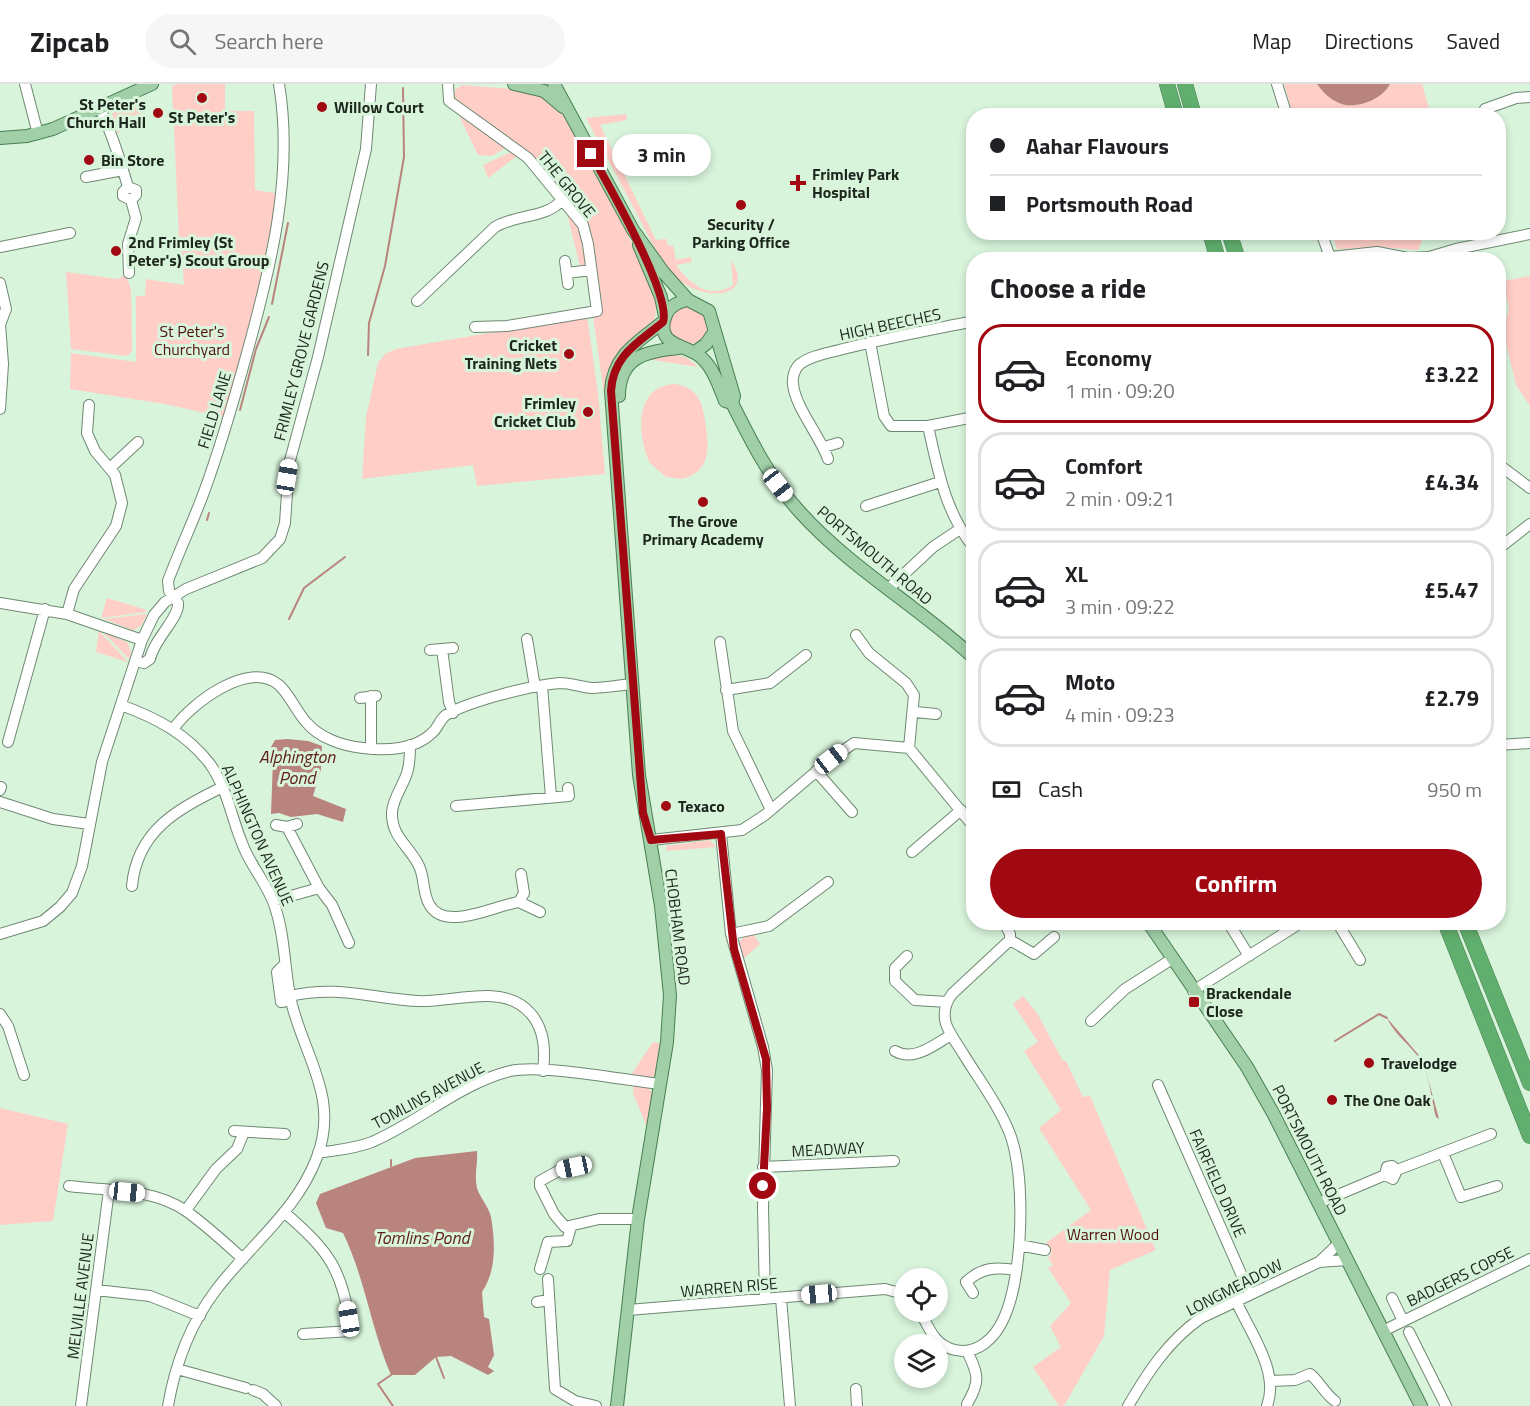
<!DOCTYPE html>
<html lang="en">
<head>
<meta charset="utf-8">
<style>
  :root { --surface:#fff; --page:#f6f6f6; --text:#202124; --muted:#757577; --line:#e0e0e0; --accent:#a20812 }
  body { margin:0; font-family:"Titillium Web",sans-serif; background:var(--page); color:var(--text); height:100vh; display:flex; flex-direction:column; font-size:22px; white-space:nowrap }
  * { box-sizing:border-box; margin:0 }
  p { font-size:20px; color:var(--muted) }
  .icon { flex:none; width:33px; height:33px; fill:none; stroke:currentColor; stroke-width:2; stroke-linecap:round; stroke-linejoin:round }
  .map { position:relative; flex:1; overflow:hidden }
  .drawer { position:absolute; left:966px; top:168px; width:540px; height:678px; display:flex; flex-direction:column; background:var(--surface); border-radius:24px; box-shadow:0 3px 9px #0003 }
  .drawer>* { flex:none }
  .top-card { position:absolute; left:966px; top:24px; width:540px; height:132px; border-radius:24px; box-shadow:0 3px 9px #0003; display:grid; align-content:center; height:132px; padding:0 24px; background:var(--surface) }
  .tools { position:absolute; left:894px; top:1184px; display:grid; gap:12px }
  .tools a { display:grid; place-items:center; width:54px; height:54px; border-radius:50%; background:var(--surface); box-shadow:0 3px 9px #0003; font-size:30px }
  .end { position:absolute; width:27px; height:27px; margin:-14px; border:8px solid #a20812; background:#fff; box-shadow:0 0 0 3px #fff }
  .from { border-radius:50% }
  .bubble { position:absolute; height:42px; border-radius:21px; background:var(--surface); box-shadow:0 3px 9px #0003; font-size:20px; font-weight:700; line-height:42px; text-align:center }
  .car { position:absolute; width:18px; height:36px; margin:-18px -9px; border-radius:8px; box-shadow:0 0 4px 2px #0007; background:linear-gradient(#fff 24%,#345 0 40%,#fff 0 76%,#345 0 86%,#fff 0) }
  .top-card b { display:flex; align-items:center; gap:21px; height:57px; font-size:22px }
  .top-card b+b { border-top:2px solid var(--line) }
  .top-card i { width:15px; height:15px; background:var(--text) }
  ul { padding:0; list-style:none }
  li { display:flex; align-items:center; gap:18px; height:99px; margin:0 12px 9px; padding:0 12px; border:3px solid var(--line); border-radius:24px }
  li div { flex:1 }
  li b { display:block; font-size:22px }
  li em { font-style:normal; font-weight:700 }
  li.current { border-color:var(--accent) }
  li>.icon { width:54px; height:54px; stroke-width:1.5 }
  h2 { padding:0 24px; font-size:27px; line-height:72px }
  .pay { display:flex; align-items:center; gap:15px; height:66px; padding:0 24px; font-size:22px }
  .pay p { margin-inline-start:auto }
  .primary-button { display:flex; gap:12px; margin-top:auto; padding:12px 24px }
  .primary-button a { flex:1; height:69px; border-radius:36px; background:var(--accent); color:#fff; font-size:24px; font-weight:700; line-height:69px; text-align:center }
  header { display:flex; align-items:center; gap:36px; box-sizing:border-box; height:84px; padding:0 30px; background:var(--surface); border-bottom:2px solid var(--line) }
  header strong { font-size:28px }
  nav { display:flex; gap:33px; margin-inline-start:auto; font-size:21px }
  .search { width:420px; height:54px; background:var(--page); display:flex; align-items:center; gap:15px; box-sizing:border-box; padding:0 21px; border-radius:33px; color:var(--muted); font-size:22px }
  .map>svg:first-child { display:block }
  .green { fill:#ffcec7 }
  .water { fill:#b9847d }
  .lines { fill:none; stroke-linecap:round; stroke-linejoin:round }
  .stream { stroke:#b9847d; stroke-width:2 }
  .minor-casing { stroke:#6f8872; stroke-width:12 }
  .major-casing { stroke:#497f52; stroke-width:14 }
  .highway-casing { stroke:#497f52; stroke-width:16 }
  .minor { stroke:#fff; stroke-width:10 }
  .major { stroke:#a0cfa8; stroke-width:12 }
  .highway { stroke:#61af6e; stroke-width:15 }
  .route { stroke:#a20812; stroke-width:8 }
  .poi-dot { fill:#a20812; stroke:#d8f4db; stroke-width:2 }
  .labels { text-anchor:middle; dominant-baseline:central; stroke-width:6; stroke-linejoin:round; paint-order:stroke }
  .poi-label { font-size:16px; font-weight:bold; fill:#1d271e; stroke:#d8f4db; text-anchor:start }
  .street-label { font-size:16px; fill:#1d271e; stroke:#d8f4db }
  .park-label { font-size:16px; fill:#531210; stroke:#d8f4db }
  .water-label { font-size:18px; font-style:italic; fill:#601e1a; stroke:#d8f4db }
</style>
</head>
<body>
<header>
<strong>Zipcab</strong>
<div class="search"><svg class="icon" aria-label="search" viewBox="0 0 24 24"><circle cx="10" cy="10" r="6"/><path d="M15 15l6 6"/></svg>Search here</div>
<nav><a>Map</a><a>Directions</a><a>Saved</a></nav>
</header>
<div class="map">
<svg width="1530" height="1322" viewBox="0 0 1530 1322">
  <rect width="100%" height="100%" fill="#d8f4db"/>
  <path class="green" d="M 177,0 L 225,0 L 225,27 L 254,27 L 255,106 L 281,110 L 270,171 L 227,334 L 165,320 L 70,305 L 71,269 L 136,278 L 136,212 L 145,212 L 146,195 L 184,201 L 181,155 L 179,154 L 172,2 Z
    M 1284,0 L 1317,0 C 1341,31 1357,20 1387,5 L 1390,0 L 1422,0 L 1431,31 L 1293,31 Z
    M 462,1 L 524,6 L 535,9 L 559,22 L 623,141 L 645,187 L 657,215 L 655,234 L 653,240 L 625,262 L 607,331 L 593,232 L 602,230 L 589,143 L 542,85 L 454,14 L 455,6 Z
    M 141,15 L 142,30 L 117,34 L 121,48 L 118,49 L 112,29 Z
    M 626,30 L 627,36 L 600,41 L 656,156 L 666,155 L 668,162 L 673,161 L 676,176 L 691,173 L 692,178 L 676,181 C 690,200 710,217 733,201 L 731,176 C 757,215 702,218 677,194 C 661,179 650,155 640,136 C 622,102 604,68 586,34 Z
    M 459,32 L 506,64 L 491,72 L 478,71 Z
    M 511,68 L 517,72 L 488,94 L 483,81 Z
    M 566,125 L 583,150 L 587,182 L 580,183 Z
    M 1332,149 L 1425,149 L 1418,166 L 1379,163 L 1337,165 Z
    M 66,188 L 117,195 L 126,191 L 131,205 L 132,267 L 127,272 L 71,265 Z
    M 1530,192 L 1530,322 L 1516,301 L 1503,247 L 1509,225 L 1503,197 Z
    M670 241a19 19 0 1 1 38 0a19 19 0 1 1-38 0Z
    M 587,232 L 598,309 L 605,390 L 477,402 L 473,381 L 362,395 L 366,333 L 378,279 L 385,270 L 396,265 Z
    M 672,270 L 687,274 L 698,283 L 646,275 Z
    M 674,300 C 700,303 703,321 706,343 C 709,367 710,388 681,395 L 666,393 L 650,379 C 637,353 634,302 674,300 Z
    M 107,514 L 144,525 L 147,528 L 101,534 Z
    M 147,530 L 141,542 L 133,546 L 104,535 Z
    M 99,547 L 128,578 L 96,568 Z
    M 103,548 L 128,559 L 131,568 L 129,575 Z
    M 710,756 L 716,763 L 667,767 L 666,762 Z
    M 753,850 L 760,860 L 743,875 L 739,859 L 744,852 Z
    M 1023,912 L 1037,929 L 1063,977 L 1066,977 L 1083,1013 L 1090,1012 L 1156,1166 L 1110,1186 L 1104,1252 L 1064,1322 L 1059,1322 L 1033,1283 L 1061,1263 L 1050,1242 L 1071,1219 L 1048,1184 L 1053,1181 L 1048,1174 L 1052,1169 L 1046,1159 L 1091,1126 L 1039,1044 L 1061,1026 L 1024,967 L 1038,958 L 1013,920 Z
    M 653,958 L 662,960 L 656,990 L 650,994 L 631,991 Z
    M 634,1000 L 646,1002 L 652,1008 L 647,1043 L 633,1009 Z
    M 0,1024 L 68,1040 L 53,1137 L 0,1141 Z"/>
  <path class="water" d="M 1317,0 L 1390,0 C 1382,16 1355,26 1339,19 C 1329,15 1323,8 1317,0 Z
    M 287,655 L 308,657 L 322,662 L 321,685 L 313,712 L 346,725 L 343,738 L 317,730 L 291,733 L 279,729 L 271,730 L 273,676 L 271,663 L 275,656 Z
    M 1387,934 L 1423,976 L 1439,1035 L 1436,1033 C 1431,1016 1430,993 1422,978 C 1411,961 1396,953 1387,934 Z
    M 477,1067 C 478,1079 474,1092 477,1104 C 480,1114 489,1123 491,1133 C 495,1157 497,1186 482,1208 L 484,1233 L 489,1235 L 494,1271 L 488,1283 L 494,1287 L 488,1291 L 451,1272 L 436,1273 L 415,1291 L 391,1291 C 371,1245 365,1194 343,1149 L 326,1144 L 316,1119 L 320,1110 L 415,1074 Z"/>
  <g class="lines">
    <path class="stream" d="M 272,220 L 288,139
      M 368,271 L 369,239 L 385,182 L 404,73 L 403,4
      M 240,326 L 256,265 L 269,233
      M 207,436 L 209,429
      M 289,535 L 304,504 L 345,473
      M 1335,957 L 1379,930 L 1387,934
      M 391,1076 L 391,1082
      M 436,1273 L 444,1294
      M 391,1291 L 378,1300 L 393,1322"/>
    <defs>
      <path id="minor" d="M 25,0 L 38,50
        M 448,0 L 449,17 L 528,74 L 583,141 L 588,160 L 597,227 L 507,242 L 475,243
        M 1277,0 L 1287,32
        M 100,24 C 112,50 120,75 128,103 L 123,108 L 123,112 L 131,116 L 136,111 L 136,106 L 128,103
        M 1482,32 L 1485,25 L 1516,14 L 1530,13
        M 86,93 L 123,86
        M 1321,148 L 1331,176
        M 0,163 L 70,149
        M 1331,173 L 1377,168 L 1408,174 L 1429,173 L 1456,165 L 1530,150
        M 565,177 L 568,200
        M 129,189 L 128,160 L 136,134 L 131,116
        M 567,189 L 591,186
        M 0,199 L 6,225 L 0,241
        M 417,217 L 495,143 C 516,130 546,135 562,116
        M 0,240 L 3,280 L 0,325
        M 870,258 L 884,332 L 891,342 L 928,342 L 974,333
        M 928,342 C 938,386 945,428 974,464
        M 824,363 L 838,359
        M 828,375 C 820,352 795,323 793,300 C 792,293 795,284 800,280 C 812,271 829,269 843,265 C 886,254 930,246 974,237
        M 1498,380 L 1530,404
        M 110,384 L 138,358
        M 866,422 L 940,398
        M 1498,465 L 1530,440
        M 888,505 L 933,463 L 960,445
        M 0,519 L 67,530 L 142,556
        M 67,530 L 74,505 L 116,442 L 122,419 L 115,391 L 95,367 L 87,349 L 89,321
        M 856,551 L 869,569 L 906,599 L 914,611 L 909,664
        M 527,555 L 535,603
        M 720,558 L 733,647 L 771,726
        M 442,565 L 449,618 L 453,629
        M 430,566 L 453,564
        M 135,577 L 144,579 L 150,575 C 154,555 180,533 178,519 L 169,507 L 168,497 C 179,467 193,438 204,408 C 221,362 234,316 247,269 C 271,182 294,91 279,0
        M 542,602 L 551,713
        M 726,606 L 770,599 L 806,571
        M 360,614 L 376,612
        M 121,621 C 156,634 186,649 210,680 C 227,704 231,732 242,759 C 250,782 268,800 275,823 C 286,855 284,889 292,921 C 306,975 339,1015 317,1073 C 297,1127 250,1161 216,1206 C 191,1239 175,1281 168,1322
        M 915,628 L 936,630
        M 174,644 C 191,620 249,575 279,601 C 290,611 296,627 306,638 C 319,654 343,662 363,664 C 385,667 415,666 432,649 C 438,644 440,635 446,631 C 469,617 533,601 560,599 C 571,599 581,603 592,604 C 605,604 619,601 633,600
        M 8,658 L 45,525
        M 410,661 C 410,670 410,680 407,689 C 403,702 393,714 392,728 C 391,752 408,761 418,780 C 425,792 422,807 429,820 C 444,849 495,821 519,818 L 540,828
        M 1498,661 L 1530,659
        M 909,664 L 974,743
        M 371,665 L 371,612
        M 816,687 L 852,728
        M 0,706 L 1,703
        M 0,718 L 53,735 L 89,740
        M 456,722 L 569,712 L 568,704
        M 276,741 L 287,743 L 297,740
        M 287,743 L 319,804 L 332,821 L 349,859
        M 721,750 L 731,850 L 763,963 L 767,986 L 763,1123 L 765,1215
        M 651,756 L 742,746 L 765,731 L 831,675 L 854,659 L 909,664
        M 912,768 L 961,726
        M 132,802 C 137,747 178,724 223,703
        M 273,817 L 319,804
        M 519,818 L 524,809 L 521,790
        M 1004,838 L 1010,850 L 1010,856
        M 1228,838 L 1249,872
        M 1337,838 L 1360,876
        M 0,850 L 43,837 L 60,823 L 72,809 L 82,782 L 102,678 L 142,556 L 154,531 L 165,518 L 186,505 L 262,474 L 280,455 L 285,439 L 289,380 L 318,273 L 366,65 L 371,0
        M 731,850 L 769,842 L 828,798
        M 1010,856 L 1034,870 L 1054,853
        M 907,872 L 895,884 L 895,897 L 915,916 L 947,918
        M 285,880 L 277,888 L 281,918 L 291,916
        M 1193,907 L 1302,838
        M 290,912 C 338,901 370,914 417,917 C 449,919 493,902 521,921 C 544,937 546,962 543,987
        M 0,930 L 8,942 L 24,991
        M 1091,937 L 1125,905 L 1172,875
        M 895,967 C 914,978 934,961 951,951
        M 1158,1001 L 1250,1210
        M 234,1047 L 285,1050
        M 318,1069 C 337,1066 354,1065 372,1058 C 417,1039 463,998 510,987 C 543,980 623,996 660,1000
        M 1443,1069 L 1461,1113 L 1497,1102
        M 574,1083 L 560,1086 L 540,1097 L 540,1102 L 554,1130 L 565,1143 L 599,1135 L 638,1135
        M 763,1083 L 894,1077
        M 1397,1086 L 1491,1050
        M 69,1102 C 107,1107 153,1104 186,1127 C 206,1141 225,1159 243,1175
        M 1319,1119 L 1385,1091 L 1393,1095 L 1397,1086 L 1392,1082 L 1387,1083 L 1385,1091
        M 186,1126 L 216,1085 L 237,1065 L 244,1048
        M 284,1128 C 331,1169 342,1185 351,1247 L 303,1250
        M 1019,1161 L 1045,1166
        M 1319,1178 L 1347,1176
        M 540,1185 L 548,1158 L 567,1157 L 571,1143
        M 548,1195 L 555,1305 L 575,1317 L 596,1322
        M 96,1206 L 150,1212 L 200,1232
        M 973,1209 L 966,1198 C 982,1183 996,1183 1016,1186
        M 781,1214 L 790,1322
        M 1392,1214 L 1403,1237
        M 1236,1217 C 1250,1248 1280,1288 1267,1322
        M 537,1218 L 549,1216
        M 628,1226 L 885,1205 L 904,1210
        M 920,1227 C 929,1244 934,1261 955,1266 C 978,1271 995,1254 1004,1234 C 1023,1192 1026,1093 1010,1050 C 999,1022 980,997 964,971 C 958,961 950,951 946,940 C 943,929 946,918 952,910 L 1010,856
        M 1383,1247 L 1530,1175
        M 1409,1248 L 1446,1322
        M 967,1267 C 978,1290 981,1297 967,1320
        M 177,1285 L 246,1304
        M 1271,1297 L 1295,1296 L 1310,1290 C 1320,1298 1324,1309 1335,1317
        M 856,1305 L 857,1322
        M 253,1306 L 263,1310 L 276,1322
        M 81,1322 L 109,1106
        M 1128,1322 C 1148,1288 1168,1257 1201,1234 L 1319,1178 L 1339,1159"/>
      <path id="major" d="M 514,0 L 544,7 L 563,23
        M 554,0 L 633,146 L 664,189 L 688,216
        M 0,54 L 27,52 L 53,45 L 152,0
        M 639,161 L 661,213 L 665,233
        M 695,268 L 706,260 L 715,247
        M 619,312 C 619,273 646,267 679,264
        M 732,319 L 725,317 C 719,302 714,286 703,275 C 690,260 653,264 666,231 C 670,221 679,218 688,216 L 709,227 L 734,312 L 732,319 C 751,357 770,395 799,427 C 850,484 918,522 974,574
        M 1148,838 L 1247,983 L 1273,1029 L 1421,1322
        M 617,1322 L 638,1135 L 667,958 L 670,911 L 661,822 L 639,691 L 611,307 C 613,271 638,258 663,238"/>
      <path id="highway" d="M 1167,0 L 1176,32
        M 1185,0 L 1194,32
        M 1210,148 L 1218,176
        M 1229,148 L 1238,176
        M 1445,838 L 1530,1052
        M 1465,838 L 1530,999"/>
    </defs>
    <use href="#minor" class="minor-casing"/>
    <use href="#major" class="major-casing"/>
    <use href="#highway" class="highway-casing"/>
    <use href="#minor" class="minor"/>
    <use href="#major" class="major"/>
    <use href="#highway" class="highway"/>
  </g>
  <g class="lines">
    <path class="route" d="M 591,70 C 607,98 672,212 663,238 C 638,259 613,271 611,307 L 643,729 L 651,756 L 721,750 L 734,865 L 766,975 L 767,1025 L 763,1102"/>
  </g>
  <g class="poi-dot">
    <circle cx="202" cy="14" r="6"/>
    <circle cx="322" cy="23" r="6"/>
    <circle cx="158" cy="29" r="6"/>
    <circle cx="89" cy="76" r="6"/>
    <path d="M795 90h6v6h6v6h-6v6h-6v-6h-6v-6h6z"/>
    <circle cx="741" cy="121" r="6"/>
    <circle cx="116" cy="167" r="6"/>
    <circle cx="569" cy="270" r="6"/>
    <circle cx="588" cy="328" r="6"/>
    <circle cx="703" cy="418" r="6"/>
    <circle cx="666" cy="722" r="6"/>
    <rect x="1188" y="912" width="12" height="12" rx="3"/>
    <circle cx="1369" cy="979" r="6"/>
    <circle cx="1332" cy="1016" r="6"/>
  </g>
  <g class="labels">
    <g class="poi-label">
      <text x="146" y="20" text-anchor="end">St Peter's<tspan x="146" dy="18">Church Hall</tspan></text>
      <text x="334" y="23">Willow Court</text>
      <text x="202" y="33" text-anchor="middle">St Peter's</text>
      <text x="101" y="76">Bin Store</text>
      <text x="812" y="90">Frimley Park<tspan x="812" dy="18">Hospital</tspan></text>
      <text x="741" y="140" text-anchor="middle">Security /<tspan x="741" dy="18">Parking Office</tspan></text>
      <text x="128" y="158">2nd Frimley (St<tspan x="128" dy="18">Peter's) Scout Group</tspan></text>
      <text x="557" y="261" text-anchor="end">Cricket<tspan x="557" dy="18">Training Nets</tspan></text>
      <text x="576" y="319" text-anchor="end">Frimley<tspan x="576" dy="18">Cricket Club</tspan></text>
      <text x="703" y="437" text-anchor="middle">The Grove<tspan x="703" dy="18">Primary Academy</tspan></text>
      <text x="678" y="722">Texaco</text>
      <text x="1206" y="909">Brackendale<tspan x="1206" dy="18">Close</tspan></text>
      <text x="1381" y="979">Travelodge</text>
      <text x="1344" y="1016">The One Oak</text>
    </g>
    <g class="street-label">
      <text transform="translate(567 100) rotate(51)">THE GROVE</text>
      <text transform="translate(890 240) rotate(-12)">HIGH BEECHES</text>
      <text transform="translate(301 267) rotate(-76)">FRIMLEY GROVE GARDENS</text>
      <text transform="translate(214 326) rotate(-73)">FIELD LANE</text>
      <text transform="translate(875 471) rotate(40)">PORTSMOUTH ROAD</text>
      <text transform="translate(258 751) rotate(66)">ALPHINGTON AVENUE</text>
      <text transform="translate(678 843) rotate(83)">CHOBHAM ROAD</text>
      <text transform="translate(428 1011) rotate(-28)">TOMLINS AVENUE</text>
      <text transform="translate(828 1065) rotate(-3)">MEADWAY</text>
      <text transform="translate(1310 1066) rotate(63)">PORTSMOUTH ROAD</text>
      <text transform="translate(1218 1099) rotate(66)">FAIRFIELD DRIVE</text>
      <text transform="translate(1460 1192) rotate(-26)">BADGERS COPSE</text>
      <text transform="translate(729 1203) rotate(-5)">WARREN RISE</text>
      <text transform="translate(1234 1203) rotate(-27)">LONGMEADOW</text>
      <text transform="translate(80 1212) rotate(-83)">MELVILLE AVENUE</text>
    </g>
    <g class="park-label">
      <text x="192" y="247">St Peter's<tspan x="192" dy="18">Churchyard</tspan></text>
      <text x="1113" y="1150">Warren Wood</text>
    </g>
    <g class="water-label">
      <text x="297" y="672">Alphington<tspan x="297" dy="21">Pond</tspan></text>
      <text x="422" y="1153">Tomlins Pond</text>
    </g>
  </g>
</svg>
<div class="tools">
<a><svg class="icon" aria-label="locate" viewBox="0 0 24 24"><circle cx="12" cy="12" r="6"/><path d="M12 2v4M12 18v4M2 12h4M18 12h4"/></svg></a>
<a><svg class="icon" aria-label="layers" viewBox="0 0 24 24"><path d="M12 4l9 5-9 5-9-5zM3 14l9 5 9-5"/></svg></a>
</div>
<i class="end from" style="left:763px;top:1102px"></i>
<i class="end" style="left:591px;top:70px"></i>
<div class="bubble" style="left:612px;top:50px;width:99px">3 min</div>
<i class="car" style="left:287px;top:393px;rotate:9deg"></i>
<i class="car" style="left:778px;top:401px;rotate:142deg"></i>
<i class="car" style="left:831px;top:675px;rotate:52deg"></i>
<i class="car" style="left:574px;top:1083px;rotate:258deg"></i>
<i class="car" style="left:127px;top:1108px;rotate:96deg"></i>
<i class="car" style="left:819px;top:1210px;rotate:265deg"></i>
<i class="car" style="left:349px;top:1235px;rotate:351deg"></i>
<div class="top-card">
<b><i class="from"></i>Aahar Flavours</b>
<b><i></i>Portsmouth Road</b>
</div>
<section class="drawer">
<h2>Choose a ride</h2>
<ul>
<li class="current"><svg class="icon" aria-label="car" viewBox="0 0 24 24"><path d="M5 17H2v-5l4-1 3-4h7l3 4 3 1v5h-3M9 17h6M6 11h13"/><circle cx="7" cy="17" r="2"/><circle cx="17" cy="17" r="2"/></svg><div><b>Economy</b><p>1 min · 09:20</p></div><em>£3.22</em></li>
<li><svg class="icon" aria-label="car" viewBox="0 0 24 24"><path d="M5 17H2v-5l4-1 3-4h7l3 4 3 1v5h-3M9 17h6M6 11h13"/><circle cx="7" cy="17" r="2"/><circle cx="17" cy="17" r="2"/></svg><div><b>Comfort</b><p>2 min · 09:21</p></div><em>£4.34</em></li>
<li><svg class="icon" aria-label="car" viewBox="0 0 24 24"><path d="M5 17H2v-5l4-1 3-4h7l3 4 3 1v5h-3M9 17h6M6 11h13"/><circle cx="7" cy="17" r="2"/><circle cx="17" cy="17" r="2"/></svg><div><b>XL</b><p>3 min · 09:22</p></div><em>£5.47</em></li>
<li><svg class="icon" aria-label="car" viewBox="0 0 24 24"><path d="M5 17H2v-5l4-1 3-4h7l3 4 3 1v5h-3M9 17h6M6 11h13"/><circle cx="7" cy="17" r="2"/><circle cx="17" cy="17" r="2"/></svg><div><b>Moto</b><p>4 min · 09:23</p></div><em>£2.79</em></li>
</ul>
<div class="pay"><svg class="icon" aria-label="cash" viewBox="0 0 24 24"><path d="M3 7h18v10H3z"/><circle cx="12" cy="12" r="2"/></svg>Cash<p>950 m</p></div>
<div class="primary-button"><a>Confirm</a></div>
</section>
</div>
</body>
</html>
